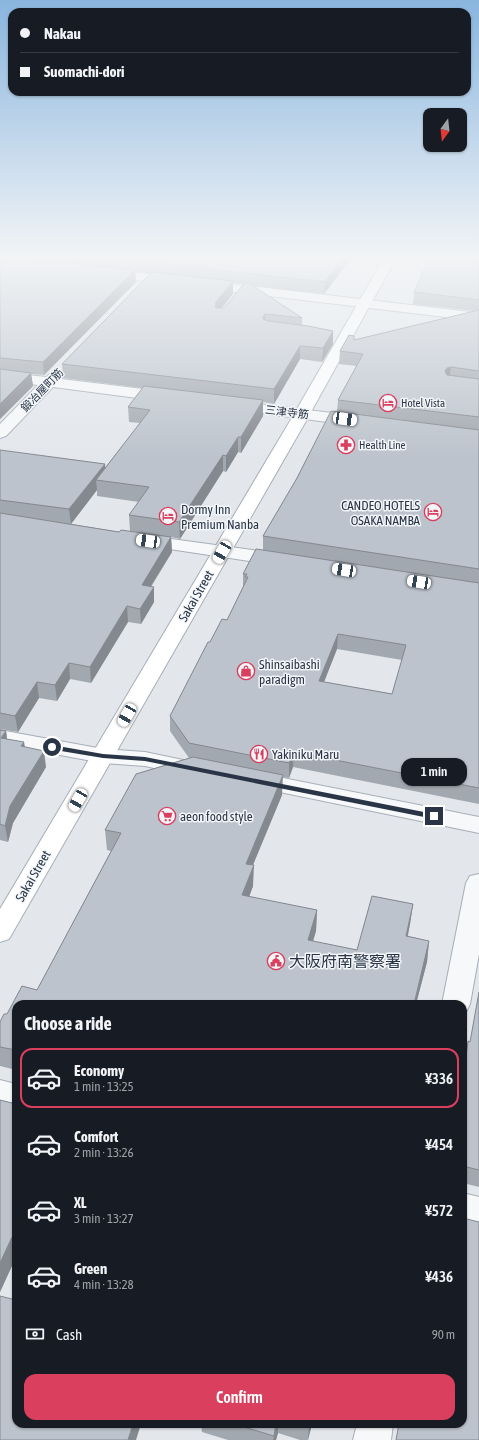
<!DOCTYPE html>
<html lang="en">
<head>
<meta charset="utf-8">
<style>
  :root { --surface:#171b24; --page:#242831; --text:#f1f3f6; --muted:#9ea1a6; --line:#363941; --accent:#da3f5d }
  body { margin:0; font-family:"Asap Condensed","Noto Sans JP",sans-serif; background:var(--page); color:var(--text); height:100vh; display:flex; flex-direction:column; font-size:15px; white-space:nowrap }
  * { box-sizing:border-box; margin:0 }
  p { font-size:13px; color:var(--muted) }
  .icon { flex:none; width:22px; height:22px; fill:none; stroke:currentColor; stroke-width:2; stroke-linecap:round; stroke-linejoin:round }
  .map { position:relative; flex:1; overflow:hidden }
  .sheet { position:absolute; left:12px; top:1000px; width:455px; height:428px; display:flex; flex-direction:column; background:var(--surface); border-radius:12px; box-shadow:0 1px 3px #0004 }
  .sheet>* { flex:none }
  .top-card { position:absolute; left:8px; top:8px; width:463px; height:88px; border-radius:12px; box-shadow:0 1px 3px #0004; display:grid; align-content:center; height:88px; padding:0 12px; background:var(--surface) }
  .needle { width:26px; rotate:195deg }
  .fabs { position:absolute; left:423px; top:108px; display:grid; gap:8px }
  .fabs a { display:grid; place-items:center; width:44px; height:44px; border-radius:8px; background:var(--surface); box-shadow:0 1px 3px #0004; font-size:20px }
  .end { position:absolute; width:18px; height:18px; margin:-9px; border:5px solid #293546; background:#fff; box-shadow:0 0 0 2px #fff }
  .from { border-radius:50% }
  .bubble { position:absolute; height:28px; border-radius:12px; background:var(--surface); box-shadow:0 1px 3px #0004; font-size:13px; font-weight:600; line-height:28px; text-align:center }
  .car { position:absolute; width:12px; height:24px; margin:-12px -6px; border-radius:5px; box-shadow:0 0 3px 1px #0007; background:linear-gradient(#fff 24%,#345 0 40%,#fff 0 76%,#345 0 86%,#fff 0) }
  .top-card b { display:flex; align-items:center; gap:14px; height:38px; font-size:15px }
  .top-card b+b { border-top:1px solid var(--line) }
  .top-card i { width:10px; height:10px; background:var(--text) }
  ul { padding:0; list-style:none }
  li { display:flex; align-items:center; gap:12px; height:60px; margin:0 8px 6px; padding:0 4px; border:2px solid transparent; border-radius:12px }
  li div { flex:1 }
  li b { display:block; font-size:15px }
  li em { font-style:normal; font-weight:600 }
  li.active { border-color:var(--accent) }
  li>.icon { width:36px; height:36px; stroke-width:1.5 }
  h2 { padding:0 12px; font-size:18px; line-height:48px }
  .pay { display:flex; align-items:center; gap:10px; height:44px; padding:0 12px; font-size:15px }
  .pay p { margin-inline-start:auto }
  .action { display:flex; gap:8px; margin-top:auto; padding:8px 12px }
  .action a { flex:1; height:46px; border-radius:12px; background:var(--accent); color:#fff; font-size:16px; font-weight:600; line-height:46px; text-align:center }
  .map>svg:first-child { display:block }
  .pier { fill:#e3e7ec }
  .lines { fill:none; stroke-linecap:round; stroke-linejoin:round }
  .street-casing { stroke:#a7aeb7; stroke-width:2 }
  .secondary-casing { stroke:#a7aeb7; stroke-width:2 }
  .path { stroke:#c1c5cb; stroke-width:1.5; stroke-dasharray:2 2; stroke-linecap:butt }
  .street { fill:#f6f8fa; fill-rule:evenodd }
  .secondary { fill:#fff; fill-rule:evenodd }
  .wall { fill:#a2a8af; fill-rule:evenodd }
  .shaded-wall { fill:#84888f }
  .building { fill:#bcc3cc; stroke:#84888f; fill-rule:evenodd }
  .route { fill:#293546 }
  .labels { text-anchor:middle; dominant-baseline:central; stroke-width:3; stroke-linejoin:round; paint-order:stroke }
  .far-street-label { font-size:11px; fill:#293546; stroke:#f3f6f9 }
  .far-poi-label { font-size:11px; fill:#293546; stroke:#f3f6f9; text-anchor:start }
  .poi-label { font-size:13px; fill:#293546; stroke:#f3f6f9; text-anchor:start }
  .street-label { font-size:13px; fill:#293546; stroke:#f3f6f9 }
  .near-poi-label { font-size:16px; fill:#293546; stroke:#f3f6f9; text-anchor:start }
</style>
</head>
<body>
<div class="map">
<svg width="479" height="1440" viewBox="0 0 479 1440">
  <rect width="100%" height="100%" fill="#e3e7ec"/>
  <path class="pier" d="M 354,260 L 358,260 L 420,270 L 414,284 L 343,278 Z"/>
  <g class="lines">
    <defs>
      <path id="street" d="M 106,269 L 479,313 L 479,321 L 102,276 L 100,273 L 102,270 Z
        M 57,371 L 62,372 L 64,375 L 61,379 L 168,392 L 173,394 L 176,397 L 173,400 L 168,402 L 53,387 L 6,436 L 0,438 L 0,424 L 38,385 L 0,380 L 0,372 L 46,377 L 52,372 Z
        M 234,401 L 357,416 L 363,418 L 365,421 L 363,424 L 357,426 L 229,409 L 226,406 L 229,403 Z
        M 142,535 L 282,554 L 289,556 L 291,560 L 289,564 L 282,566 L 136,544 L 133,540 L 136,536 Z
        M 0,730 L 103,749 L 145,752 L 207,765 L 211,770 L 207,775 L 199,778 L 145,766 L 103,763 L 0,744 Z
        M 253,772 L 479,817 L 479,833 L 245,785 L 241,780 L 245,775 Z
        M 479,874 L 479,954 L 470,1004 L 466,1012 L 463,1013 L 463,1004 L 442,1004 L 466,883 L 470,876 Z
        M 0,1080 L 16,1084 L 16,1110 L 0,1106 Z
        M 463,1193 L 479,1197 L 479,1227 L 463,1223 Z
        M 357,1424 L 393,1424 L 391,1440 L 353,1440 Z"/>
      <path id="secondary" d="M 384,258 L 396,258 L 306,421 L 9,939 L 0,942 L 0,909 L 290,421 Z"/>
    </defs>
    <use href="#street" class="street-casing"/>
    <use href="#secondary" class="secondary-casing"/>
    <path class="path" d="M 421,269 L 428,269
      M 102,313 L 113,314"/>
    <use href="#street" class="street"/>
    <use href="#secondary" class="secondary"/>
  </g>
  <path class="wall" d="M 0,258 L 353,258 L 351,258 L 324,294 L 253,286 L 302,318 L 302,325 L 333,331 L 333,344 L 322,362 L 300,359 L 274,404 L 263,402 L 263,416 L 241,453 L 238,452 L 226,472 L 223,471 L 180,539 L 171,537 L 172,552 L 151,587 L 154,602 L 141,624 L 128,622 L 91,683 L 70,679 L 57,701 L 39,698 L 18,732 L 0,729 L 0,450 L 105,468 L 140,423 L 129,422 L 128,407 L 143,388 L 63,378 L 62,364 L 150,274 L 135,272 L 136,282 L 44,375 L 31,374 L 33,386 L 0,419 ZM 233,283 L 243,284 L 224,308 L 222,308 L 233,294 ZM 97,490 L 97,496 L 139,502 L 129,515 L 130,531 L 119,532 L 71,524 Z
    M 430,258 L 479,258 L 479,804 L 293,767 L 289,778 L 282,777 L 282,795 L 253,865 L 253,886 L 249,897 L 317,910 L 316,931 L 313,941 L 357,950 L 372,896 L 413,904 L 410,924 L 408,936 L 429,941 L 427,962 L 416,1004 L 16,1004 L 16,1070 L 0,1066 L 0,1022 L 4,1014 L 7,1014 L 22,986 L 37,990 L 111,851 L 107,850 L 105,830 L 136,774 L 189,758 L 170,731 L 170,716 L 208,642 L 210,642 L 222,619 L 227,620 L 243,587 L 243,574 L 256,549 L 380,568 L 263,550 L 263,536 L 297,478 L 331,411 L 337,412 L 338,400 L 357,366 L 339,364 L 340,351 L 349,335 L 354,336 L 354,340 L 475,311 L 413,304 L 414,292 ZM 337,649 L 402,660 L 392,694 L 324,682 Z
    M 0,730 L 6,731 L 7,739 L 25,747 L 46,767 L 13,823 L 8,842 L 0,840 Z
    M 479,992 L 479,1187 L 463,1183 L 463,1074 L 468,1041 L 470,1042 Z
    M 0,1100 L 16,1104 L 16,1257 L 0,1292 Z
    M 201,1424 L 312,1424 L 308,1440 L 300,1440 L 278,1433 L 276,1440 L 228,1440 L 202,1432 Z"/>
  <path class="shaded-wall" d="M 343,258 L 351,258 L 324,294 L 325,282 Z
    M 135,270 L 136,282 L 44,375 L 43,362 Z
    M 233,281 L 233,294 L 216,315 L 216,302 Z
    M 265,314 L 265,328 L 263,317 Z
    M 333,331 L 333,344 L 322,362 L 323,348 Z
    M 300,346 L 300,359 L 274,404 L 274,389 Z
    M 451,367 L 449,380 L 445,371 L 447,368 Z
    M 31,373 L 33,386 L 0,419 L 0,404 Z
    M 263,400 L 263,416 L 241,453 L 241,437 Z
    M 238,437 L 238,452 L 226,472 L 226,456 Z
    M 223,455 L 223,471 L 180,539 L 179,522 Z
    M 105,464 L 106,478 L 96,480 L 97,490 L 71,524 L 69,509 Z
    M 171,537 L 172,552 L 142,600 L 142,585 Z
    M 154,587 L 154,602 L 141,624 L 140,609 Z
    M 127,606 L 128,622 L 91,683 L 90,667 Z
    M 338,634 L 337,649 L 318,697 L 319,681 Z
    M 69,663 L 70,679 L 57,701 L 55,685 Z
    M 37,682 L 39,698 L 18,732 L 15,716 Z
    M 6,731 L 8,747 L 1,738 Z
    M 24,742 L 27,758 L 21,746 Z
    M 44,751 L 46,767 L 13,823 L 8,842 L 5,826 L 10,806 Z
    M 294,752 L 293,767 L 289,778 L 289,763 Z
    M 283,775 L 282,795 L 245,884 L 246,864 Z
    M 254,865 L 253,886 L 242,916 L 242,895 Z
    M 413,904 L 410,924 L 403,957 L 406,936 Z
    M 317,910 L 316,931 L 307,961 L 308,940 Z
    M 429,941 L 427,962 L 416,1004 L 414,1004 Z
    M 12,1237 L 16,1257 L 0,1292 L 0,1263 Z
    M 133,1424 L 141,1424 L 136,1440 L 128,1440 Z
    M 276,1424 L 278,1424 L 278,1433 L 276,1440 L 273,1440 L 274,1436 Z
    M 309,1424 L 312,1424 L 308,1440 Z"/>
  <path class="building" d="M 0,258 L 24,258 L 135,270 L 43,362 L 0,358 Z
    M 109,258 L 343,258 L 325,282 Z
    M 430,258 L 479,258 L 479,300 L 414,292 Z
    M 152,272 L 233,281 L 216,302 L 215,307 L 217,308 L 224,308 L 245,283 L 249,283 L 302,318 L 265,314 L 263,317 L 263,319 L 268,321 L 308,326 L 333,331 L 323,348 L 300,346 L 274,389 L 62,364 Z
    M 479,310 L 479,371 L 451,367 L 447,368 L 445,371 L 447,375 L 479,379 L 479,417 L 338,400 L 363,354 L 340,351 L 349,335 L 354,336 L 354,340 Z
    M 0,369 L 31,373 L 0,404 Z
    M 144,386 L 263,400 L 241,437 L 238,437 L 226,456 L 223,455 L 179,522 L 129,515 L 149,487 L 96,480 L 150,410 L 128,407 Z
    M 331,411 L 479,430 L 479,569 L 263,536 L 297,478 Z
    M 0,450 L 105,464 L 69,509 L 0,500 Z
    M 0,513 L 119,532 L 121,530 L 171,537 L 142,585 L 154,587 L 140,609 L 127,606 L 90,667 L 69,663 L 55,685 L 37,682 L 15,716 L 0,713 Z
    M 256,549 L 479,583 L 479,788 L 294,752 L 289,763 L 189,743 L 170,716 L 208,642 L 210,642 L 222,619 L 227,620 L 248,577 L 245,577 L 247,574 L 243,574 ZM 338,634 L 406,645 L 392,694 L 319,681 Z
    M 0,730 L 6,731 L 1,738 L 24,742 L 21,746 L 44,751 L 10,806 L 5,826 L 0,824 Z
    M 193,757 L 283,775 L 246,864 L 254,865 L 242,895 L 317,910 L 308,940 L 357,950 L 372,896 L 413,904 L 406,936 L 429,941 L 414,1004 L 16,1004 L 16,1050 L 0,1047 L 0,1022 L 4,1014 L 7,1014 L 22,986 L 37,990 L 121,833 L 105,830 L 136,774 Z
    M 479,992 L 479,1170 L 463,1166 L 463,1079 L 468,1041 L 470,1042 Z
    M 0,1100 L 16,1104 L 16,1238 L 12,1237 L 0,1263 Z
    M 463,1218 L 479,1222 L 479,1440 L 396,1440 L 399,1424 L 463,1424 Z
    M 0,1296 L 16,1300 L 16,1424 L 133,1424 L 128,1440 L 0,1440 Z
    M 234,1424 L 276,1424 L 274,1436 Z"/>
  <linearGradient id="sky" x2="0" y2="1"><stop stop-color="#89b5de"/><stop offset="0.56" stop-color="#f2f4f6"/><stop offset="1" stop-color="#f2f4f6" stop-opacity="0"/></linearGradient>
  <rect width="479" height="459" fill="url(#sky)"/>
  <path class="route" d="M 52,745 L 103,754 L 145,757 L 434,814 L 437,816 L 434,819 L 145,761 L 103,758 L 49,749 L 48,747 Z"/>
  <defs>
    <symbol id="hotel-ring" viewBox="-11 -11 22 22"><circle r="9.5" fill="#f3f6f9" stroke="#da3f5d" stroke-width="1.5"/><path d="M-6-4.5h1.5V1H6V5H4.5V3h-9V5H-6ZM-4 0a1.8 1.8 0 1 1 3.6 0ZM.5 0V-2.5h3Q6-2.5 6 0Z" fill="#da3f5d"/></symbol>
    <symbol id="pharmacy-ring" viewBox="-11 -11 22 22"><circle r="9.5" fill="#f3f6f9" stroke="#da3f5d" stroke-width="1.5"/><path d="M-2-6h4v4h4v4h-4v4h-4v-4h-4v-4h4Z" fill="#da3f5d"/></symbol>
    <symbol id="shop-ring" viewBox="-11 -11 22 22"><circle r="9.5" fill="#f3f6f9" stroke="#da3f5d" stroke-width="1.5"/><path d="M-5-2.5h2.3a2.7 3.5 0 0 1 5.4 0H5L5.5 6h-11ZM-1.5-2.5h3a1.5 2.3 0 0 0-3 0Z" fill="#da3f5d"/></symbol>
    <symbol id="restaurant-ring" viewBox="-11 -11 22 22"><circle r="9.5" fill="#f3f6f9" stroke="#da3f5d" stroke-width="1.5"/><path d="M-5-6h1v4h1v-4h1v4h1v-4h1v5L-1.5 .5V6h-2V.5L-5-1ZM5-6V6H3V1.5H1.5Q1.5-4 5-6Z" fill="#da3f5d"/></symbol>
    <symbol id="supermarket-ring" viewBox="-11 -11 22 22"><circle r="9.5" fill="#f3f6f9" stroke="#da3f5d" stroke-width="1.5"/><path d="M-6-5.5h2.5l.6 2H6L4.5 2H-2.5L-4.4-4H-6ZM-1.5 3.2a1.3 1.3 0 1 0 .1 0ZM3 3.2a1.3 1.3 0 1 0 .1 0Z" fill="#da3f5d"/></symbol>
    <symbol id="civic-ring" viewBox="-11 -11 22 22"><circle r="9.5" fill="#f3f6f9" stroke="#da3f5d" stroke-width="1.5"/><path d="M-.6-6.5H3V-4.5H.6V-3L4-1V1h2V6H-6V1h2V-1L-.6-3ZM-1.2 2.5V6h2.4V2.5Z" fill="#da3f5d"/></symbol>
  </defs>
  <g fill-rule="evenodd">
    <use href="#hotel-ring" x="378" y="393" width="20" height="20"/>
    <use href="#pharmacy-ring" x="336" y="435" width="20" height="20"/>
    <use href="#hotel-ring" x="423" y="502" width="20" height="20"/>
    <use href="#hotel-ring" x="158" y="506" width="20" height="20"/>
    <use href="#shop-ring" x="236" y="661" width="20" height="20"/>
    <use href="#restaurant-ring" x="249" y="744" width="20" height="20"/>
    <use href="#supermarket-ring" x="157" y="806" width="20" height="20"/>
    <use href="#civic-ring" x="266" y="951" width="20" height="20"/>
  </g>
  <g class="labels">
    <g class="far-street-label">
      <text transform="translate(42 390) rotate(-46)">鍛冶屋町筋</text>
      <text transform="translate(287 412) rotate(7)">三津寺筋</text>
    </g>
    <g class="far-poi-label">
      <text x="401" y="403">Hotel Vista</text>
      <text x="359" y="445">Health Line</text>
    </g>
    <g class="poi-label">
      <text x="420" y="505" text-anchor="end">CANDEO HOTELS<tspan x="420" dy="15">OSAKA NAMBA</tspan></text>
      <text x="181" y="509">Dormy Inn<tspan x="181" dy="15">Premium Nanba</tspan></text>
      <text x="259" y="664">Shinsaibashi<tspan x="259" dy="15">paradigm</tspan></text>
      <text x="272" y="754">Yakiniku Maru</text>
      <text x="180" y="816">aeon food style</text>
    </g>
    <g class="street-label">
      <text transform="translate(196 596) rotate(-60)">Sakai Street</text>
      <text transform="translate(33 876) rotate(-60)">Sakai Street</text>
    </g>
    <g class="near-poi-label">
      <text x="289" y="961">大阪府南警察署</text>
    </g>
  </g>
</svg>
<div class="fabs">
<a><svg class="needle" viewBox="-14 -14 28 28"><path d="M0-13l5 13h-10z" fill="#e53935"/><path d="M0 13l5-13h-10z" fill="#9ea1a6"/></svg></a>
</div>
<i class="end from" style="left:52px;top:747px"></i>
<i class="end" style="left:434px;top:816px"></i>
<div class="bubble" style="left:401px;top:758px;width:66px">1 min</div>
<i class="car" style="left:345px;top:419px;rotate:98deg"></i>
<i class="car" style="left:148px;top:541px;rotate:278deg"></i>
<i class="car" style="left:222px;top:552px;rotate:210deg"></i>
<i class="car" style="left:344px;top:570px;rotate:279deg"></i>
<i class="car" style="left:419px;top:582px;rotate:279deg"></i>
<i class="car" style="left:127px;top:715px;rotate:210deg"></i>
<i class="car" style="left:78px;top:800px;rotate:210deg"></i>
<div class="top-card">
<b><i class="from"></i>Nakau</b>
<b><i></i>Suomachi-dori</b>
</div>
<section class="sheet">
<h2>Choose a ride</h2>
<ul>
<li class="active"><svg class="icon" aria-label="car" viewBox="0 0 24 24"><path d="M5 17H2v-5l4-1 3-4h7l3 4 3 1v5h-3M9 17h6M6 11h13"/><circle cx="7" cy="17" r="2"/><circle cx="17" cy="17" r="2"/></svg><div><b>Economy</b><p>1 min · 13:25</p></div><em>¥336</em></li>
<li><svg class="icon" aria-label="car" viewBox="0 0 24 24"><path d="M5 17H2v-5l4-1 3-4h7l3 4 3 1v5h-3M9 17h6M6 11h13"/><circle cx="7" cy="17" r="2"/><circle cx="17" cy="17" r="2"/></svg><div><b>Comfort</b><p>2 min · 13:26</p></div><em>¥454</em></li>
<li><svg class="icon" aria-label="car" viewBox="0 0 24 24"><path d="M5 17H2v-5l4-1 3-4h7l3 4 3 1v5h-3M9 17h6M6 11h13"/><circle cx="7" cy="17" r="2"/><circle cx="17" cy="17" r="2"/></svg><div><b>XL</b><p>3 min · 13:27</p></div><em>¥572</em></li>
<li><svg class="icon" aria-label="car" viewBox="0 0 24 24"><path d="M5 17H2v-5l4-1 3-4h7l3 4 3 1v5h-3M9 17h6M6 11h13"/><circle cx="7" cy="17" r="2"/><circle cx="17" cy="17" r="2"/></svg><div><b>Green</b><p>4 min · 13:28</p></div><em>¥436</em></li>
</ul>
<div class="pay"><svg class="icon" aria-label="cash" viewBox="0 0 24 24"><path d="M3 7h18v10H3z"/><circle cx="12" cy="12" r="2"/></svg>Cash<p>90 m</p></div>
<div class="action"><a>Confirm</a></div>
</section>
</div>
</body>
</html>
